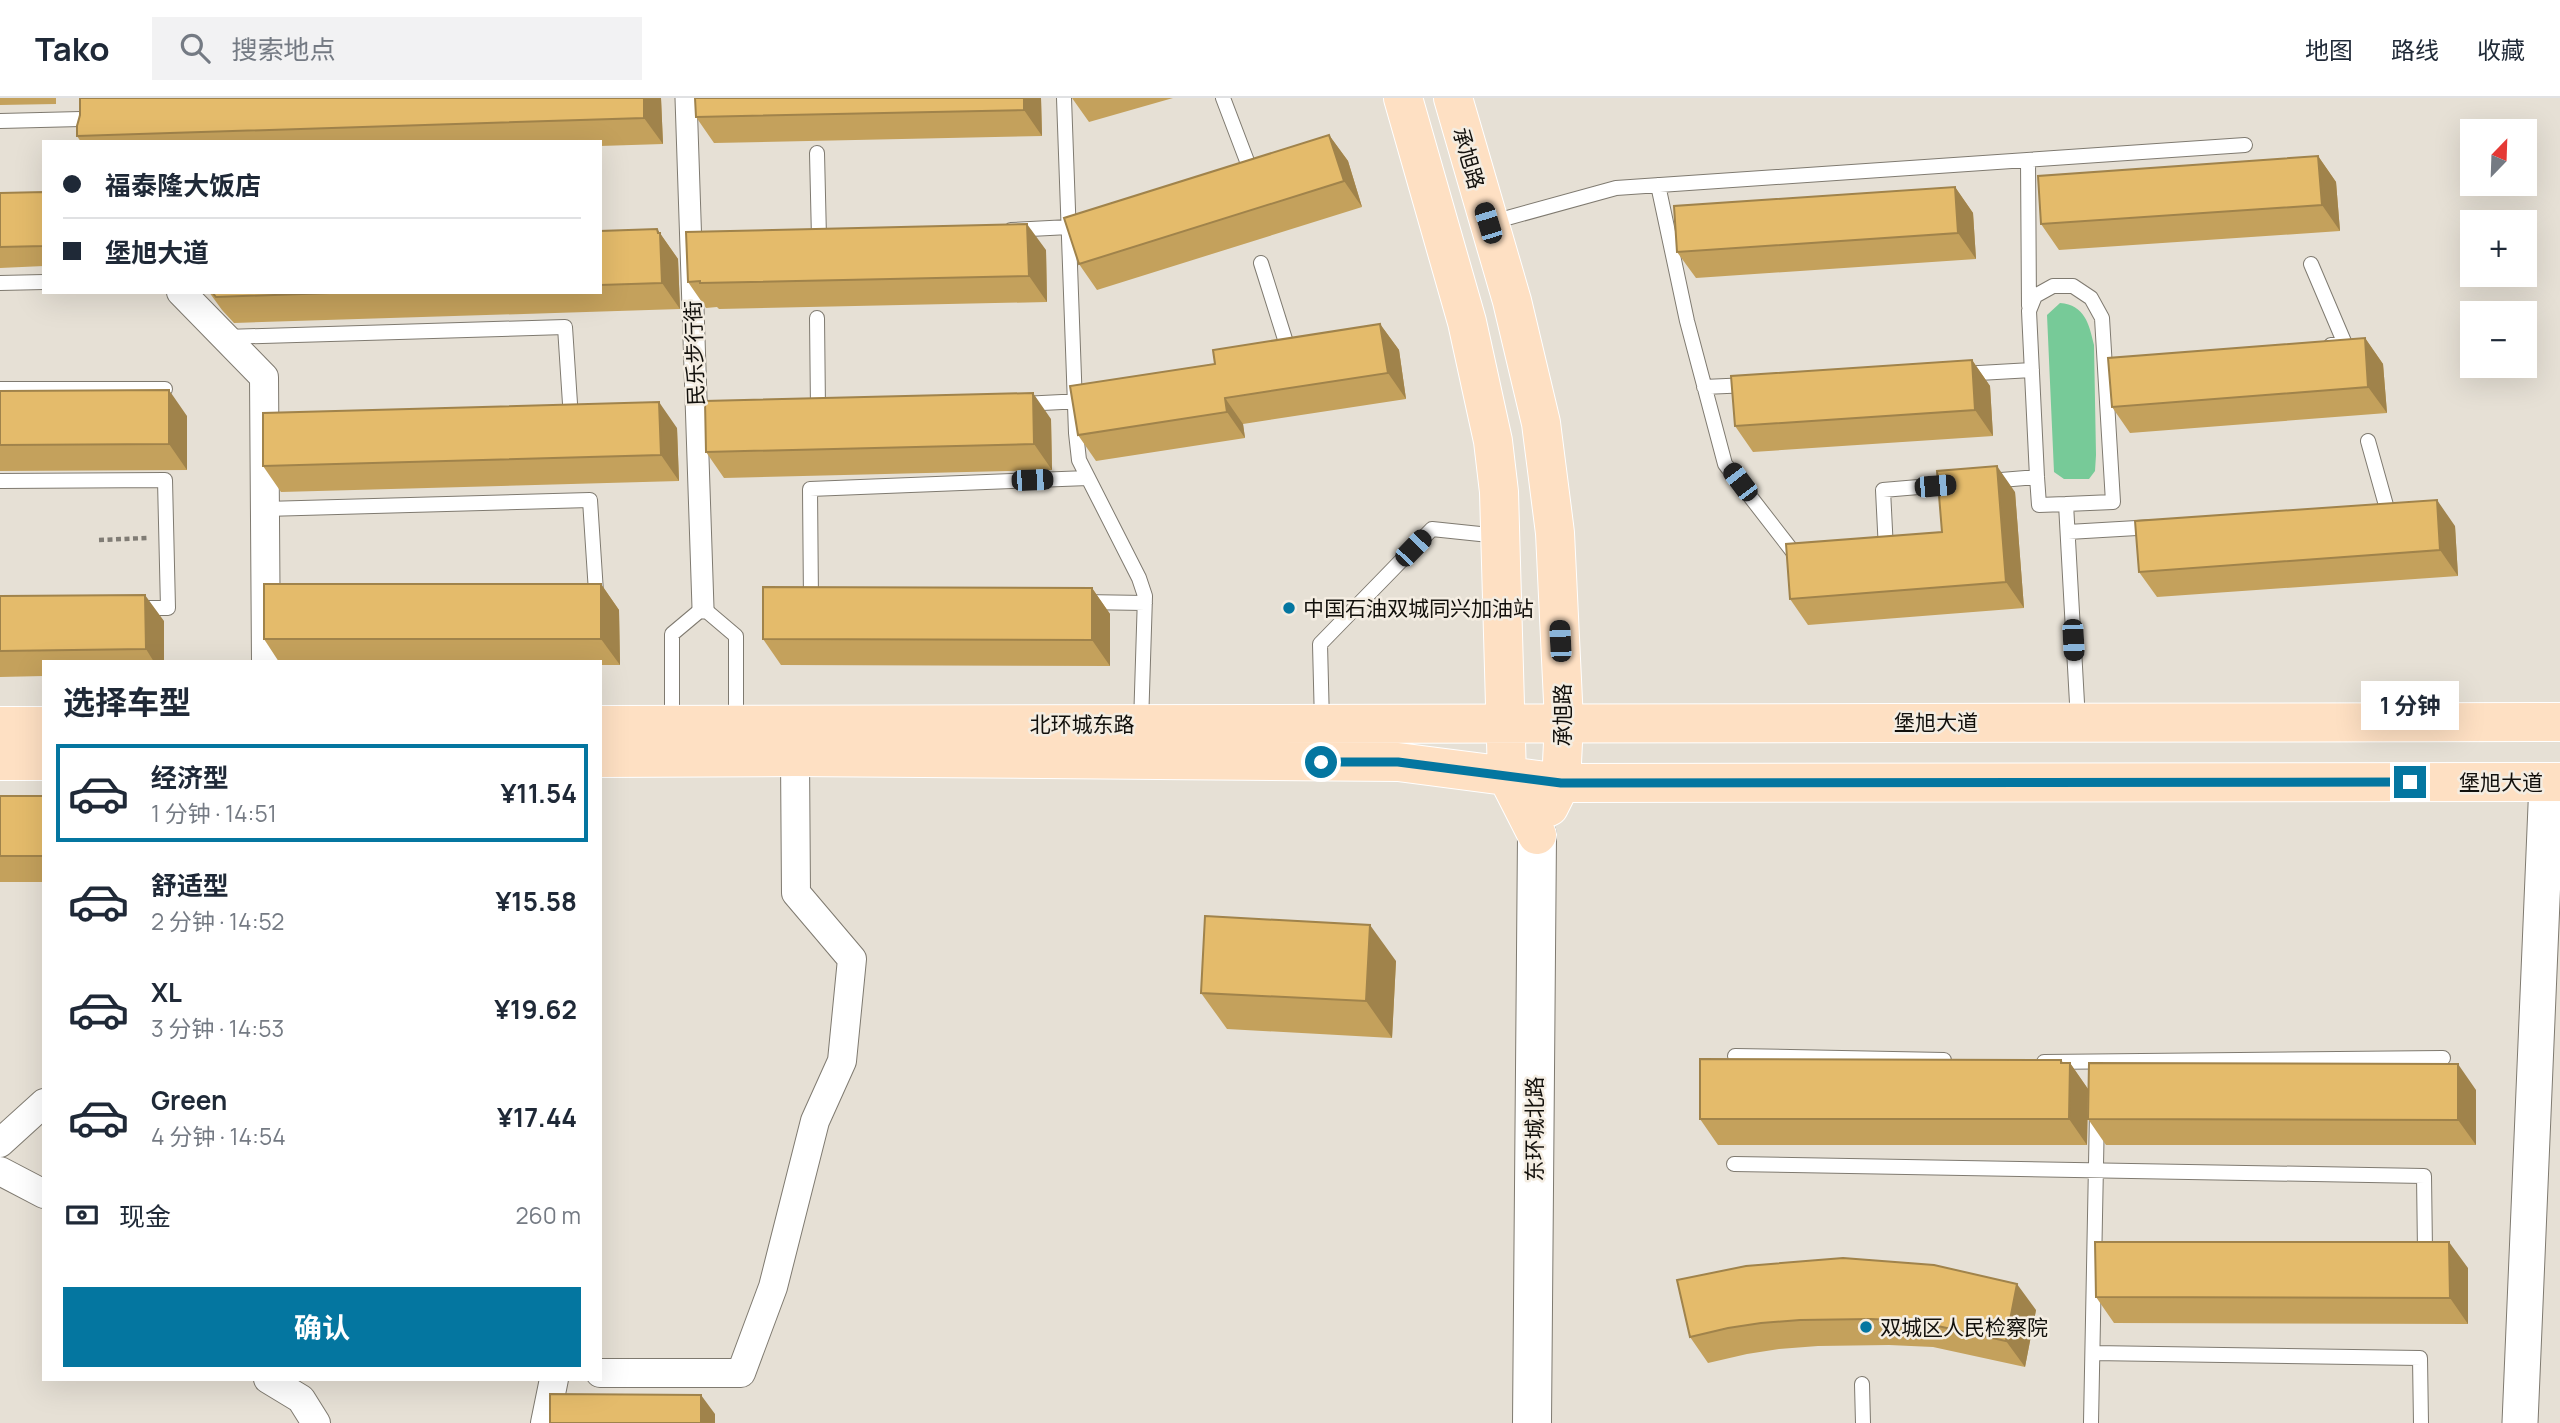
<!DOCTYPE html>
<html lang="zh">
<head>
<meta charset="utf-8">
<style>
  :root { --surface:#fff; --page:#f2f2f3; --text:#1f2937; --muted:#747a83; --line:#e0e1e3; --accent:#0476a0 }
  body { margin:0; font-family:Manrope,"Noto Sans SC",sans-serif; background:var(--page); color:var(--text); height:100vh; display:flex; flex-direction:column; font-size:26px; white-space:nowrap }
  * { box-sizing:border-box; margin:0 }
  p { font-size:23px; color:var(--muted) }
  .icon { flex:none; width:38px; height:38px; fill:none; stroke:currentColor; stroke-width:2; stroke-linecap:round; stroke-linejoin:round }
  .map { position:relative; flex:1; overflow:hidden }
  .sheet { position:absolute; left:42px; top:562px; width:560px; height:721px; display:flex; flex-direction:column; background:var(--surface); border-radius:0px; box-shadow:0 7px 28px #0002 }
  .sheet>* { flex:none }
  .hud { position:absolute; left:42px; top:42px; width:560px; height:154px; border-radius:0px; box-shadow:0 7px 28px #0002; display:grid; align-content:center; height:154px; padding:0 21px; background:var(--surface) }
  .needle { width:46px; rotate:23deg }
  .tools { position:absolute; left:2460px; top:21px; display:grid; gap:14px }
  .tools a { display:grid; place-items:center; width:77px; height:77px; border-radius:0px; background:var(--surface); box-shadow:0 7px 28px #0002; font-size:35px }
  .end { position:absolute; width:32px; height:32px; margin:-16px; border:9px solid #0476a0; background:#fff; box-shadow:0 0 0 4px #fff }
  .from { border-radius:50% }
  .bubble { position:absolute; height:49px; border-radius:0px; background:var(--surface); box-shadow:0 7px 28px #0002; font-size:23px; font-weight:700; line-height:49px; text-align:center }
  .car { position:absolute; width:21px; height:42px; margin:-21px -10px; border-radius:9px; box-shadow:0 0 5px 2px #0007; background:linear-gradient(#222 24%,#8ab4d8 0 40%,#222 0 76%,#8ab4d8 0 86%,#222 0) }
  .hud b { display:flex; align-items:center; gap:24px; height:66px; font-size:26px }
  .hud b+b { border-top:2px solid var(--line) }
  .hud i { width:18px; height:18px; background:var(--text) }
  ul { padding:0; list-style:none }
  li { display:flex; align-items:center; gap:21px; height:98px; margin:0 14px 10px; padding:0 7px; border:4px solid transparent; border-radius:0px }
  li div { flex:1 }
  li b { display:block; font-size:26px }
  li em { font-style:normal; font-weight:700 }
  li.on { border-color:var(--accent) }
  li>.icon { width:63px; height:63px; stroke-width:1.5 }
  h2 { padding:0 21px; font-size:32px; line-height:84px }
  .pay { display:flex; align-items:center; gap:18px; height:77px; padding:0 21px; font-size:26px }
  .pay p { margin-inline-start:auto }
  .action { display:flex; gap:14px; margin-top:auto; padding:14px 21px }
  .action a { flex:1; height:80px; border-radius:0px; background:var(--accent); color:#fff; font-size:28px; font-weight:700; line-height:80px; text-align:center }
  header { display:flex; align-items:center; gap:42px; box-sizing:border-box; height:98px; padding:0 35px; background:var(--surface); border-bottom:2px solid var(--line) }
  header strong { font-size:33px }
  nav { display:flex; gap:38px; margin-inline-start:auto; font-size:24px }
  .search { width:490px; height:63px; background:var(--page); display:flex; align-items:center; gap:18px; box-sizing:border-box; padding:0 24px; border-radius:0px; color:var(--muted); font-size:26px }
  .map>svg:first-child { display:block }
  .green { fill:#77ca98 }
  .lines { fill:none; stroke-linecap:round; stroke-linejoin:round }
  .service-casing { stroke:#7f7a70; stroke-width:16 }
  .pedestrian-casing { stroke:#7f7a70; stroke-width:23 }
  .minor-casing { stroke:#7f7a70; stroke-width:30 }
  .tertiary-casing { stroke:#7f7a70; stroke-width:37 }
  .secondary-casing { stroke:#7f7a70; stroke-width:40 }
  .primary-casing { stroke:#fff; stroke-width:40 }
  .path { stroke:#807c75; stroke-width:4.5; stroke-dasharray:5 3.5; stroke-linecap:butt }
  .service { stroke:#fff; stroke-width:14 }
  .pedestrian { stroke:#fff; stroke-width:21 }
  .minor { stroke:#fff; stroke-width:28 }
  .tertiary { stroke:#fff; stroke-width:35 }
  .secondary { stroke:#fff; stroke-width:38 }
  .primary { stroke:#fee0c3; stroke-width:38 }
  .wall { fill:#c4a15c }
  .shaded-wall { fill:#a0834b }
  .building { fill:#e4bb6b; stroke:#a0834b; stroke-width:2 }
  .route { stroke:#0476a0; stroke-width:9 }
  .poi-dot { fill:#0476a0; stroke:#f4ede2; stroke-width:2.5 }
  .labels { text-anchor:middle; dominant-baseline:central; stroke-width:5; stroke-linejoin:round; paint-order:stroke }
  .street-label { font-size:21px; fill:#12100c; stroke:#f4ede2 }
  .poi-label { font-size:21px; fill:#12100c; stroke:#f4ede2; text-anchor:start }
</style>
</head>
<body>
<header>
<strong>Tako</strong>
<div class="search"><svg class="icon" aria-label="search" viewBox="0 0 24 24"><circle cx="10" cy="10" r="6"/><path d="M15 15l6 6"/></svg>搜索地点</div>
<nav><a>地图</a><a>路线</a><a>收藏</a></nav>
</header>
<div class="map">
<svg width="2560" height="1325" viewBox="0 0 2560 1325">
  <rect width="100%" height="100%" fill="#e6e0d5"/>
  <path class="green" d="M 2060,205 C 2085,207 2089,226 2094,247 L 2096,357 L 2095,373 L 2089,381 L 2064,381 L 2054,374 L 2047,217 Z"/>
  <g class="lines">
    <defs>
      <path id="service" d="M 1064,0 L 1076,335 L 1079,362 L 1139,480 L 1145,498 L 1141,626
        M 1223,0 L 1250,71 L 1240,74
        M 0,23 L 81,21
        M 817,55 L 819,140 L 827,140
        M 2028,62 L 2029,208
        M 1658,87 L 1687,223 L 1725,366 L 1797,459
        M 1489,125 L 1616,90 L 2245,47
        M 1011,132 L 1069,129 L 1078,127
        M 1261,165 L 1289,254 L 1286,254
        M 2311,166 L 2345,246 L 2331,247
        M 0,185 L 44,184
        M 817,220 L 818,311 L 823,311
        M 226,239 L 565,229 L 571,321 L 567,321
        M 1961,276 L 2032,272
        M 1704,289 L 1749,287
        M 0,291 L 165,291
        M 1022,306 L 1082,303
        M 2368,343 L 2389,418 L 2384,418
        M 0,383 L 165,382 L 168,510 L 137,510
        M 1989,383 L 2037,379
        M 2066,406 L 2113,404 L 2102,220 L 2091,200 L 2073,188 L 2053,188 L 2035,198 L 2029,213 L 2037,379 L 2039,407 L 2066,406 L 2078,623
        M 265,411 L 590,402 L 596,494 L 584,494
        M 2068,434 L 2154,429
        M 1883,452 L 1886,452 L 1883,392 L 1954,386
        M 814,503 L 811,503 L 810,391 L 1088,380
        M 1083,504 L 1145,505
        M 672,625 L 672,536 L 703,510 L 736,538 L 736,625
        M 1322,625 L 1320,546 L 1432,431 L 1499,438
        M 1735,958 L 1944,962
        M 2044,964 L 2443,960
        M 1734,1066 L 2424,1078 L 2425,1153 L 2416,1153
        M 2093,1255 L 2420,1260 L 2421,1325
        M 1862,1286 L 1863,1325
        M 2091,1325 L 2097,1015"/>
      <path id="pedestrian" d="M 686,0 L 703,510"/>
      <path id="minor" d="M 181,194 L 264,279 L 266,564
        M 0,1045 L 44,1005
        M 0,1073 L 44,1096
        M 600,1275 L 741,1275 L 773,1189 L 815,1023 L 842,963 L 852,861 L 796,795 L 795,659
        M 268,1281 L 301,1301 L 316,1325
        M 545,1325 L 554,1281"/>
      <path id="tertiary" d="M 2520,1325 L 2547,684"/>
      <path id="secondary" d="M 1532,1325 L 1537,737"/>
      <path id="primary" d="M 1403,0 L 1467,224 L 1493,343 L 1499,394 L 1507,678 L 1537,737
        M 1453,0 L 1512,203 L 1541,325 L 1555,435 L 1564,624 L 1561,685 L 1549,709
        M 600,627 L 2560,624
        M 0,628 L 44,628
        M 600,660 L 795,659 L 1398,664 L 1561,685 L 2560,684
        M 0,663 L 44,663"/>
    </defs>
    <use href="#service" class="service-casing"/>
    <use href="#pedestrian" class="pedestrian-casing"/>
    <use href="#minor" class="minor-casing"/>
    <use href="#tertiary" class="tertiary-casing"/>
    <use href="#secondary" class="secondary-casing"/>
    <use href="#primary" class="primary-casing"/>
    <path class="path" d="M 99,442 L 147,440"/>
    <use href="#service" class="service"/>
    <use href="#pedestrian" class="pedestrian"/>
    <use href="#minor" class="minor"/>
    <use href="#tertiary" class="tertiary"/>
    <use href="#secondary" class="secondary"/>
    <use href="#primary" class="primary"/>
  </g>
  <path class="wall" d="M 0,0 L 56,0 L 56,6 L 0,7 Z
    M 661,0 L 663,46 L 600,48 L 600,44 L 81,44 L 77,38 Z
    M 695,0 L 1041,0 L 1042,38 L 714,45 L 696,19 Z
    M 1072,0 L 1173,0 L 1089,24 Z
    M 1329,37 L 1348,63 L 1362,109 L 1097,192 L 1079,166 Z
    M 2318,58 L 2336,84 L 2340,133 L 2059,152 L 2041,126 Z
    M 1955,89 L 1973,115 L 1976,161 L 1696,180 L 1677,154 Z
    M 44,94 L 44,168 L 0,170 L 0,95 Z
    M 657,131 L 678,161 L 680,211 L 234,225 L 222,212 L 209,194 L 600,194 L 600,133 Z
    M 1046,152 L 1047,204 L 719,211 L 717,209 L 706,210 L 688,184 Z
    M 1380,226 L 1399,252 L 1406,301 L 1243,326 L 1245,340 L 1096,363 L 1078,337 L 1215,266 Z
    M 2365,240 L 2383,266 L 2387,315 L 2130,335 L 2112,309 Z
    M 1972,262 L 1990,288 L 1993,338 L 1753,354 L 1735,328 Z
    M 0,293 L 187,318 L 187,372 L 0,373 Z
    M 1051,321 L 1052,372 L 724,380 L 706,354 Z
    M 677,330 L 679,383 L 281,394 L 263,368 Z
    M 2015,394 L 2024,510 L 1808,527 L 1790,501 L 1942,434 Z
    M 2455,428 L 2458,478 L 2157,499 L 2139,474 Z
    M 601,486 L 619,512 L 620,567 L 600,567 L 600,564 L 279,564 L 264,541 Z
    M 1092,490 L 1110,516 L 1110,568 L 781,567 L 763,541 Z
    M 0,498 L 164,523 L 164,564 L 44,564 L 44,578 L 0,579 Z
    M 0,698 L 44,698 L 44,784 L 0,784 Z
    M 1396,863 L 1392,940 L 1227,931 L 1201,895 Z
    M 2061,962 L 2063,965 L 2070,965 L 2088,991 L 2087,1047 L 1718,1047 L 1700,1021 Z
    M 2476,992 L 2476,1047 L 2106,1047 L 2088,1021 Z
    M 2468,1170 L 2468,1226 L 2114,1225 L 2096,1199 Z
    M 1677,1182 L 2036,1212 L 2025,1269 L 1933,1249 L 1889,1247 L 1818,1248 L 1779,1251 L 1747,1256 L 1708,1265 L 1690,1239 Z"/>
  <path class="shaded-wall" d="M 644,0 L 661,0 L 663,46 L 644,20 Z
    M 1024,0 L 1041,0 L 1042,38 L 1024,12 Z
    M 1329,37 L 1348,63 L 1362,109 L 1344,83 Z
    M 2318,58 L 2336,84 L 2340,133 L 2322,107 Z
    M 1955,89 L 1973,115 L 1976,161 L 1958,135 Z
    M 1027,126 L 1046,152 L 1047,204 L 1029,178 Z
    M 657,131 L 678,161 L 680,211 L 662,185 Z
    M 1380,226 L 1399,252 L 1406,301 L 1388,275 Z
    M 2365,240 L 2383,266 L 2387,315 L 2368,289 Z
    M 1972,262 L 1990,288 L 1993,338 L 1975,312 Z
    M 169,292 L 187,318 L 187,372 L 169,346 Z
    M 1033,295 L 1051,321 L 1052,372 L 1034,346 Z
    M 1225,300 L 1243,326 L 1245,340 L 1227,314 Z
    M 659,304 L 677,330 L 679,383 L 661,357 Z
    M 1997,368 L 2015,394 L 2024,510 L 2006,484 Z
    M 2437,402 L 2455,428 L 2458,478 L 2440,452 Z
    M 601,486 L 619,512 L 620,567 L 601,541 Z
    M 1092,490 L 1110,516 L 1110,568 L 1092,542 Z
    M 145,497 L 164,523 L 164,564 L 154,564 L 146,551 Z
    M 1370,827 L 1396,863 L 1392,940 L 1366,903 Z
    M 2061,962 L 2070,974 L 2070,965 L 2088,991 L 2087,1047 L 2069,1021 Z
    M 2458,966 L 2476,992 L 2476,1047 L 2458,1022 Z
    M 2449,1144 L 2468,1170 L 2468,1226 L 2450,1200 Z
    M 2017,1186 L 2036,1212 L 2025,1269 L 2006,1243 Z
    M 701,1297 L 715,1316 L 715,1325 L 701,1325 Z"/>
  <path class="building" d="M 80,0 L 644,0 L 644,20 L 77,38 L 77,28 L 80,17 Z
    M 695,0 L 1024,0 L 1024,12 L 696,19 Z
    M 1329,37 L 1344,83 L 1079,166 L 1064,120 Z
    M 2318,58 L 2322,107 L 2041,126 L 2038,78 Z
    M 1955,89 L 1958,135 L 1677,154 L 1674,108 Z
    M 44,94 L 44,148 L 0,149 L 0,95 Z
    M 1027,126 L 1029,178 L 700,185 L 700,183 L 688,184 L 686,134 Z
    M 657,131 L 658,135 L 660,135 L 662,185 L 600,187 L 600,133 Z
    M 212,194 L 357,194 L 216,199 Z
    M 1380,226 L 1388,275 L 1225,300 L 1227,314 L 1078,337 L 1070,288 L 1215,266 L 1213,252 Z
    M 2365,240 L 2368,289 L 2112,309 L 2108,260 Z
    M 1972,262 L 1975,312 L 1735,328 L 1731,278 Z
    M 169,292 L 169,346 L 0,347 L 0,293 Z
    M 1033,295 L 1034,346 L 706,354 L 705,303 Z
    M 659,304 L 661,357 L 263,368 L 263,315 Z
    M 1997,368 L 2006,484 L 1790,501 L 1786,446 L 1942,434 L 1937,373 Z
    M 2437,402 L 2440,452 L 2139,474 L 2135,423 Z
    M 264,486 L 601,486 L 601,541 L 264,541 Z
    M 763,489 L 1092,490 L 1092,542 L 763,541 Z
    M 145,497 L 146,551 L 0,553 L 0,498 Z
    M 0,698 L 44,698 L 44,758 L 0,758 Z
    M 1205,818 L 1370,827 L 1366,903 L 1201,895 Z
    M 1700,961 L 2061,962 L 2061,965 L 2070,965 L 2069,1021 L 1700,1021 Z
    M 2089,965 L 2458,966 L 2458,1022 L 2088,1021 Z
    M 2095,1144 L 2449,1144 L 2450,1200 L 2096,1199 Z
    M 1843,1160 L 1934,1167 L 2017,1186 L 2006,1243 L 1915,1223 L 1871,1221 L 1800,1222 L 1761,1225 L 1728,1230 L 1690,1239 L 1677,1182 L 1746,1168 Z
    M 550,1296 L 701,1297 L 701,1325 L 550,1325 Z"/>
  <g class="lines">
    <path class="route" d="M 1321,664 L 1398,664 L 1561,685 L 2410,684"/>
  </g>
  <g class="poi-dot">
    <circle cx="1289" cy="510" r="7"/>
    <circle cx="1866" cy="1229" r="7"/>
  </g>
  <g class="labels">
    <g class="street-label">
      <text transform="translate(1469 60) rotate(74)">承旭路</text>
      <text transform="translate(694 255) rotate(-92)">民乐步行街</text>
      <text transform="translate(1562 617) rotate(-90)">承旭路</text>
      <text x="1936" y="624">堡旭大道</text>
      <text x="1082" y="626">北环城东路</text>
      <text x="2501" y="684">堡旭大道</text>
      <text transform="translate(1534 1031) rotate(-90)">东环城北路</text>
    </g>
    <g class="poi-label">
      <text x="1303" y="510">中国石油双城同兴加油站</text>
      <text x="1880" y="1229">双城区人民检察院</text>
    </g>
  </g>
</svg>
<div class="tools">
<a><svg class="needle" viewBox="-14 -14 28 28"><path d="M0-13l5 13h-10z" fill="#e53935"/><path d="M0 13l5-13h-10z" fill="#747a83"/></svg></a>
<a>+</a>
<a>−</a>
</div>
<i class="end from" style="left:1321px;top:664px"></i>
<i class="end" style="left:2410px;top:684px"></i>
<div class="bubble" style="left:2361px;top:583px;width:98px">1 分钟</div>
<i class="car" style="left:1488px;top:125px;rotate:343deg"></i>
<i class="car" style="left:1032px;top:382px;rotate:88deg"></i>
<i class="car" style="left:1740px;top:384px;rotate:323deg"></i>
<i class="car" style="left:1935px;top:388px;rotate:85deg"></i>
<i class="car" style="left:1413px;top:450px;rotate:44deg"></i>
<i class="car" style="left:2073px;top:542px;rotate:177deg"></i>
<i class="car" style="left:1560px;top:543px;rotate:357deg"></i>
<div class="hud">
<b><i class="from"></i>福泰隆大饭店</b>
<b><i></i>堡旭大道</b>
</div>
<section class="sheet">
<h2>选择车型</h2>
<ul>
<li class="on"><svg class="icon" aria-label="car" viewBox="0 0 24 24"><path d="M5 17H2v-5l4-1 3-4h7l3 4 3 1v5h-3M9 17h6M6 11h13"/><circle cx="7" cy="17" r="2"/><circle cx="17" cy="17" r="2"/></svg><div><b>经济型</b><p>1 分钟 · 14:51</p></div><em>¥11.54</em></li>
<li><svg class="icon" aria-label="car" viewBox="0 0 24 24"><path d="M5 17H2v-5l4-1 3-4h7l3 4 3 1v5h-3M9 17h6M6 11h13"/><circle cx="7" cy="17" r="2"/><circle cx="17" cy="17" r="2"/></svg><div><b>舒适型</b><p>2 分钟 · 14:52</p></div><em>¥15.58</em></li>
<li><svg class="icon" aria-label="car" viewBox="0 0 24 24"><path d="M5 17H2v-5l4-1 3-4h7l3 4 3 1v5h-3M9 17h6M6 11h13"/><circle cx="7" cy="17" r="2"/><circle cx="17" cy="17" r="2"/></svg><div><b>XL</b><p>3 分钟 · 14:53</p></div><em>¥19.62</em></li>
<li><svg class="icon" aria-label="car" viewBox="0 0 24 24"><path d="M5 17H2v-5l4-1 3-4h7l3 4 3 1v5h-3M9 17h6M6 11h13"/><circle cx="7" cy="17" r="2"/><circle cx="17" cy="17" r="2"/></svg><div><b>Green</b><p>4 分钟 · 14:54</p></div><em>¥17.44</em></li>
</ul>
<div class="pay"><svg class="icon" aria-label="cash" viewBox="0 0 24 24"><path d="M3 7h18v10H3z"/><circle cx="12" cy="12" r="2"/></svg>现金<p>260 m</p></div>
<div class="action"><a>确认</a></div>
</section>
</div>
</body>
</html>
